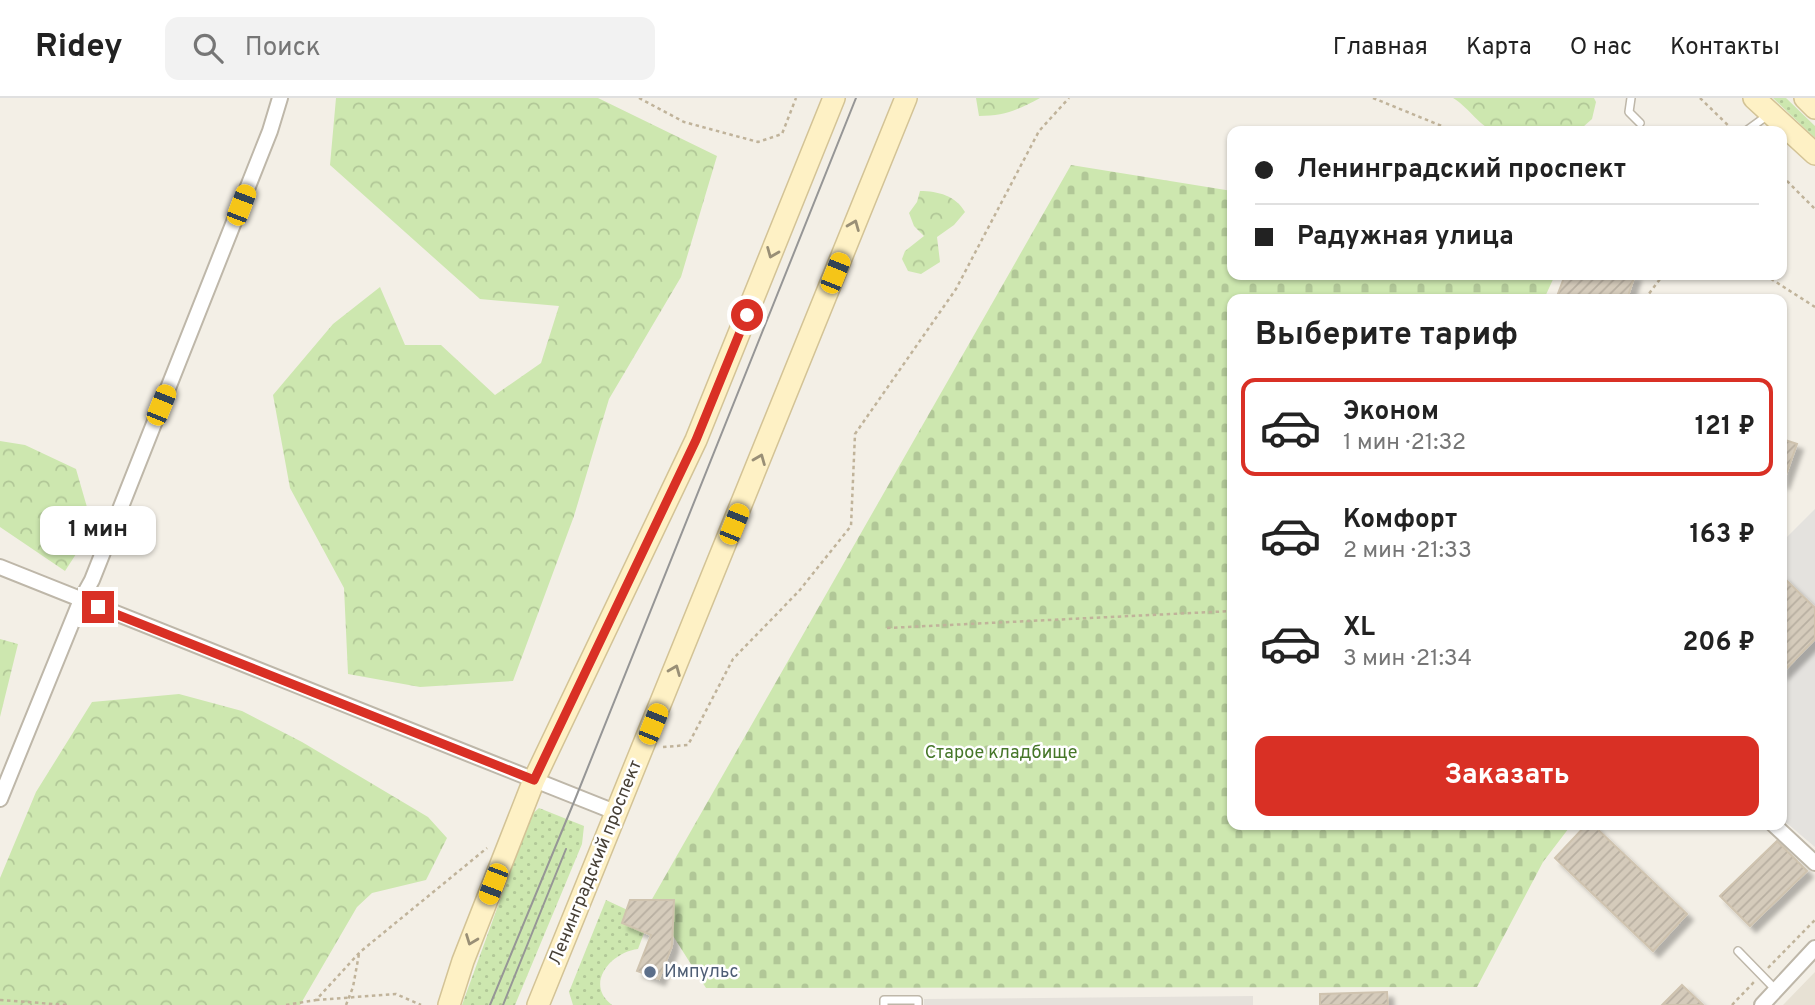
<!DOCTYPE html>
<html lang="ru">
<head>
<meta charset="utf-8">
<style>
  :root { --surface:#fff; --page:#f2f2f2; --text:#222; --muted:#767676; --line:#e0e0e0; --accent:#d93025 }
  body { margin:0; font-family:Overpass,sans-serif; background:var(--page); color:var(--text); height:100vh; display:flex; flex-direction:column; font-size:26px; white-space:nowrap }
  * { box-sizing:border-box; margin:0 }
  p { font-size:23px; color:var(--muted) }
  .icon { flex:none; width:38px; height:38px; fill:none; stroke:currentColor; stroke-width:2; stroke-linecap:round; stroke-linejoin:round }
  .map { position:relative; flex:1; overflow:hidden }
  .details { position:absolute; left:1227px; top:196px; width:560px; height:536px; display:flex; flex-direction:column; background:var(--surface); border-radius:14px; box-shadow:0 2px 5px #0004 }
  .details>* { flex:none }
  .banner { position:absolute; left:1227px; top:28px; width:560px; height:154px; border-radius:14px; box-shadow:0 2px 5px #0004; display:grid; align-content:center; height:154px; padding:0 28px; background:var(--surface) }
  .end { position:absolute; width:32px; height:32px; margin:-16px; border:9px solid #d93025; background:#fff; box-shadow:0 0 0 4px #fff }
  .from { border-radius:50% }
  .bubble { position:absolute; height:49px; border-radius:14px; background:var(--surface); box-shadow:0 2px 5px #0004; font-size:23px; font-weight:700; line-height:49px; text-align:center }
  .car { position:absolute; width:21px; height:42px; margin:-21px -10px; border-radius:9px; box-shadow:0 0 5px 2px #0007; background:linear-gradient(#f5c518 24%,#345 0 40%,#f5c518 0 76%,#345 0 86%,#f5c518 0) }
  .banner b { display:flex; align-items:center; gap:24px; height:66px; font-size:26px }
  .banner b+b { border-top:2px solid var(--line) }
  .banner i { width:18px; height:18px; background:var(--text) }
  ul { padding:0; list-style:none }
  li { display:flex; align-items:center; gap:21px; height:98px; margin:0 14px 10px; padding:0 14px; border:4px solid transparent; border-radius:14px }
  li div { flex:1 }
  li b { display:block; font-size:26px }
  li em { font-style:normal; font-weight:700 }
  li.selected { border-color:var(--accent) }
  li>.icon { width:63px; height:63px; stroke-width:1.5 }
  h2 { padding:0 28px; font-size:32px; line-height:84px }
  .action { display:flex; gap:14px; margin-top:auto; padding:14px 28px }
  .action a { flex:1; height:80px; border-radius:14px; background:var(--accent); color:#fff; font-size:28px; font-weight:700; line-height:80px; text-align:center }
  header { display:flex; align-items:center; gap:42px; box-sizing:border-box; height:98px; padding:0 35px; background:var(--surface); border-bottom:2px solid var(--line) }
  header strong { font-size:33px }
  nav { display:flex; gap:38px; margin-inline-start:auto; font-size:24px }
  .search { width:490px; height:63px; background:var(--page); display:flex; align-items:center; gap:18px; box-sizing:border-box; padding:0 24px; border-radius:14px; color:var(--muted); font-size:26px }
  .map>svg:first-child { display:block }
  .residential { fill:#e7e1d4 }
  .industrial { fill:#e5e1db }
  .grass { fill:url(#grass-dots) }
  .forest { fill:url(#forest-crowns) }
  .cemetery { fill:url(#cemetery-stones) }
  .parking { fill:#e4e2de }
  .building { fill:url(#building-hatch); stroke:#cfc3af; stroke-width:2; filter:url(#shadow) }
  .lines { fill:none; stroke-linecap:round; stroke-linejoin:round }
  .lane-casing { stroke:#beb7a9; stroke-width:10 }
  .street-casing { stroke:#beb7a9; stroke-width:18 }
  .secondary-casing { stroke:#d3c396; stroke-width:24 }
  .path { stroke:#c0b39a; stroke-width:2.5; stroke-dasharray:3.5 3.5; stroke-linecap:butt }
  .lane { stroke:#fff; stroke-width:7 }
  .street { stroke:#fff; stroke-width:14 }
  .secondary { stroke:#fef1c5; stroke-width:21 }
  .tram { stroke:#969696; stroke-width:2 }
  .oneway { stroke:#998f76 }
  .route { stroke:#d93025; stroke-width:9 }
  .service-dot { fill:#5c6f8a; stroke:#fff; stroke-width:2.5 }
  .labels { text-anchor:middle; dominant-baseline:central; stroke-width:5; stroke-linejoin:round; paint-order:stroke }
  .park-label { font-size:18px; fill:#467729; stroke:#fff }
  .street-label { font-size:18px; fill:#463f35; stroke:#fff }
  .service-label { font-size:18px; fill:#4e5e75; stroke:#fff; text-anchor:start }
</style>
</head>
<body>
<header>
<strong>Ridey</strong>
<div class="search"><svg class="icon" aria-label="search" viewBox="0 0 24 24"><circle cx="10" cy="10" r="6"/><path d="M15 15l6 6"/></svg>Поиск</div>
<nav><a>Главная</a><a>Карта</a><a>О нас</a><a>Контакты</a></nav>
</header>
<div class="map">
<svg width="1815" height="907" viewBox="0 0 1815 907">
  <defs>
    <pattern id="grass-dots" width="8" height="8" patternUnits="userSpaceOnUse" patternTransform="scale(1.75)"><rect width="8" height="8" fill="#cde7af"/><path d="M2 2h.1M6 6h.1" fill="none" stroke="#b1c797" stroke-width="1.8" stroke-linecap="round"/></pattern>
    <pattern id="forest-crowns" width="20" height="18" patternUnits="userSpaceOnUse" patternTransform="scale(1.75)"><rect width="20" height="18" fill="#cde7af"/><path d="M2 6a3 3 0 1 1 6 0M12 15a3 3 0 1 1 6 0" fill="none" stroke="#b1c797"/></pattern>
    <pattern id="cemetery-stones" width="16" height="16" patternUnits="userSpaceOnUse" patternTransform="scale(1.75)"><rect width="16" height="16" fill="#cde7af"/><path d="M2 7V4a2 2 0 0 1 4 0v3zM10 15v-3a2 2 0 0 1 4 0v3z" fill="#b1c797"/></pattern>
    <pattern id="building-hatch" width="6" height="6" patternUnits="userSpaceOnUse" patternTransform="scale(1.75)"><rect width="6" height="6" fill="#d5cbbb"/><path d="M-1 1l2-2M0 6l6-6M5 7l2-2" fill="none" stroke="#b8afa1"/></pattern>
    <filter id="shadow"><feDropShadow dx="6" dy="6" stdDeviation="2" flood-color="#0004"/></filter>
  </defs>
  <rect width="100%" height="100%" fill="#f3efe6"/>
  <path class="residential" d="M 1815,874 L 1815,907 L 1783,907 Z"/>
  <path class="industrial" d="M 1253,898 L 1253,907 L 924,907 L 924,901 Z"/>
  <path class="grass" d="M 1773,0 L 1786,0 L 1815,28 L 1815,40 Z
    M 539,710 L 584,728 L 582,746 L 515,907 L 462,907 L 531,717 Z
    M 606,802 L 649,822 L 638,851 C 611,854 584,886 612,907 L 573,907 L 569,894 Z"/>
  <path class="forest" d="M 336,0 L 598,0 L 717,58 L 681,179 L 609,301 L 574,418 L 513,583 L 420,589 L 348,576 L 344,490 L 290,390 L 273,297 L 333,226 L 380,189 L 405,247 L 441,247 L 495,297 L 541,265 L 559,208 L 480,201 L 330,67 Z
    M 976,0 L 1040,0 C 1018,12 1004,18 979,18 Z
    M 1453,0 L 1594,0 L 1596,4 L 1592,21 L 1583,29 L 1524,32 C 1513,29 1503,35 1491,31 C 1480,28 1466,7 1453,0 Z
    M 920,93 C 938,93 956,98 965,114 L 954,127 L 937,139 L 940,164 L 921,176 L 908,173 L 902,161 L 905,153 L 924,138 L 914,128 L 909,115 L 917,104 Z
    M 0,343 L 25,347 L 76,371 L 93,430 L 65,473 L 0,429 Z
    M 0,541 L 18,546 L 0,619 Z
    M 179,596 L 242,613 L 302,644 L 428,719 L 447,740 L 426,782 L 372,795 L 357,809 L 300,907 L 0,907 L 0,780 L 36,694 L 92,604 Z"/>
  <path class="cemetery" d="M 1071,67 L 1232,93 L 1232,177 L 1555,177 L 1544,201 L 1232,201 L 1232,726 L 1572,726 L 1543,764 L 1477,889 L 706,890 L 651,803 Z"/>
  <path class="parking" d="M 1815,411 L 1815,510 L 1782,478 L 1782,444 Z
    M 1815,541 L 1815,749 L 1782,721 L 1782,575 Z"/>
  <path class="building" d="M 1565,177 L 1635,177 L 1627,201 L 1556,201 Z
    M 1782,341 L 1797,346 L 1783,385 L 1782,384 Z
    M 1782,478 L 1815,510 L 1815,541 L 1782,575 Z
    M 1587,726 L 1592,726 L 1687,816 L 1653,853 L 1555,760 Z
    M 1777,743 L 1807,773 L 1750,828 L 1720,798 Z
    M 630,802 L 674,802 L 672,848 L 659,881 L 637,873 L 651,837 L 622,825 Z
    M 1682,887 L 1703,907 L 1662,907 Z
    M 1387,894 L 1388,907 L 1320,907 L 1320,896 Z"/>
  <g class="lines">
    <defs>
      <path id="lane" d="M 1631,0 L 1629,14 L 1640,25
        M 1746,33 L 1768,17
        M 1738,853 L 1776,892
        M 884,907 L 884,902 L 918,902 L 918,907"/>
      <path id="street" d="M 0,469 L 615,714
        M 0,701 L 81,502 L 92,482 L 270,33 L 280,0
        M 1773,726 L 1815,765
        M 1762,907 L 1815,850"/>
      <path id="secondary" d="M 1754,0 L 1815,56
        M 1805,0 L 1815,10
        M 449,907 L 463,863 L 534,682 L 696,342 L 834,0
        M 538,907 L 906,0"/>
    </defs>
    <use href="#lane" class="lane-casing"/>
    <use href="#street" class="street-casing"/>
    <use href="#secondary" class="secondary-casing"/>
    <path class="path" d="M 639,0 L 684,24 L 758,44 L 782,36 L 796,0
      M 1373,0 L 1454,33
      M 1700,0 L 1734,33
      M 1782,78 L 1815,111
      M 1765,177 L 1815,209
      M 1645,201 L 1663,177
      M 887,530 L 1232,513
      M 663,649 L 688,647 L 733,561 L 799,493 L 851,428 L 855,336 L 956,191 L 1039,33 L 1069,0
      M 1768,870 L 1815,822
      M 0,902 L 67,907
      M 316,902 L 396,896 L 421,907
      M 286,907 L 316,902 L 360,854 L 487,750
      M 346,907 L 353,889 L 359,856
      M 1732,907 L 1754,884"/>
    <use href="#lane" class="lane"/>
    <use href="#street" class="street"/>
    <use href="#secondary" class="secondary"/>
    <path class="tram" d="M 490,907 L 576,699 L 856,0
      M 503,907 L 566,751"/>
  </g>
  <defs><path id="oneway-chevron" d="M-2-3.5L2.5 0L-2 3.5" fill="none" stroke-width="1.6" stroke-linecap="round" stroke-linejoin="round" transform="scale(1.75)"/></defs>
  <g class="oneway">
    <use href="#oneway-chevron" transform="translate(854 127) rotate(-68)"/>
    <use href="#oneway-chevron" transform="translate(772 155) rotate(112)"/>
    <use href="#oneway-chevron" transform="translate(760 361) rotate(-68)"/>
    <use href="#oneway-chevron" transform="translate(675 572) rotate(-68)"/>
    <use href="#oneway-chevron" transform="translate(471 842) rotate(111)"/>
  </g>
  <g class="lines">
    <path class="route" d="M 98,509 L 534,682 L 696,342 L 747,217"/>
  </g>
  <circle class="service-dot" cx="650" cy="874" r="7"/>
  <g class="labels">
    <g class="park-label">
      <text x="1001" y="655">Старое кладбище</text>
    </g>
    <g class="street-label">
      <text transform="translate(596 765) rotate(-68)">Ленинградский проспект</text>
    </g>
    <g class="service-label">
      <text x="664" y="874">Импульс</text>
    </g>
  </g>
</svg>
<i class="end from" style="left:747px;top:217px"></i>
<i class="end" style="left:98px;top:509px"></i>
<div class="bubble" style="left:40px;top:408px;width:116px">1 мин</div>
<i class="car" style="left:241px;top:107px;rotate:21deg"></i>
<i class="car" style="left:835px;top:175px;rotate:22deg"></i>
<i class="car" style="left:161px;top:307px;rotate:22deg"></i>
<i class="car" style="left:734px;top:426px;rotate:22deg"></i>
<i class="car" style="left:653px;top:626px;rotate:22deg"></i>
<i class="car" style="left:493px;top:786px;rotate:201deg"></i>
<div class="banner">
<b><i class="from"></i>Ленинградский проспект</b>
<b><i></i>Радужная улица</b>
</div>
<section class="details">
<h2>Выберите тариф</h2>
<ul>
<li class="selected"><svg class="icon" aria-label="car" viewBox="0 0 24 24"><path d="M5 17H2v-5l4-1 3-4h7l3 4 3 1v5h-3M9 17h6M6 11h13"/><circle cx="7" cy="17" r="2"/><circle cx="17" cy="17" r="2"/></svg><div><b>Эконом</b><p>1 мин · 21:32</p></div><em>121 ₽</em></li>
<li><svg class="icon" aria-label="car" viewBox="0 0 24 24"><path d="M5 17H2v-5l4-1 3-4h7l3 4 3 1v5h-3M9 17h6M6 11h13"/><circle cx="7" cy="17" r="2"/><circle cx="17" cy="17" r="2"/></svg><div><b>Комфорт</b><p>2 мин · 21:33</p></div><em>163 ₽</em></li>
<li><svg class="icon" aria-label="car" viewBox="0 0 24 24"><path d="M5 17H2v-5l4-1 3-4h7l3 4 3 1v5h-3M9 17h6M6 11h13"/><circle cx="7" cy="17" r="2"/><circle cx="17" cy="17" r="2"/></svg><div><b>XL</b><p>3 мин · 21:34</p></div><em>206 ₽</em></li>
</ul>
<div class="action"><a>Заказать</a></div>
</section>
</div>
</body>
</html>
